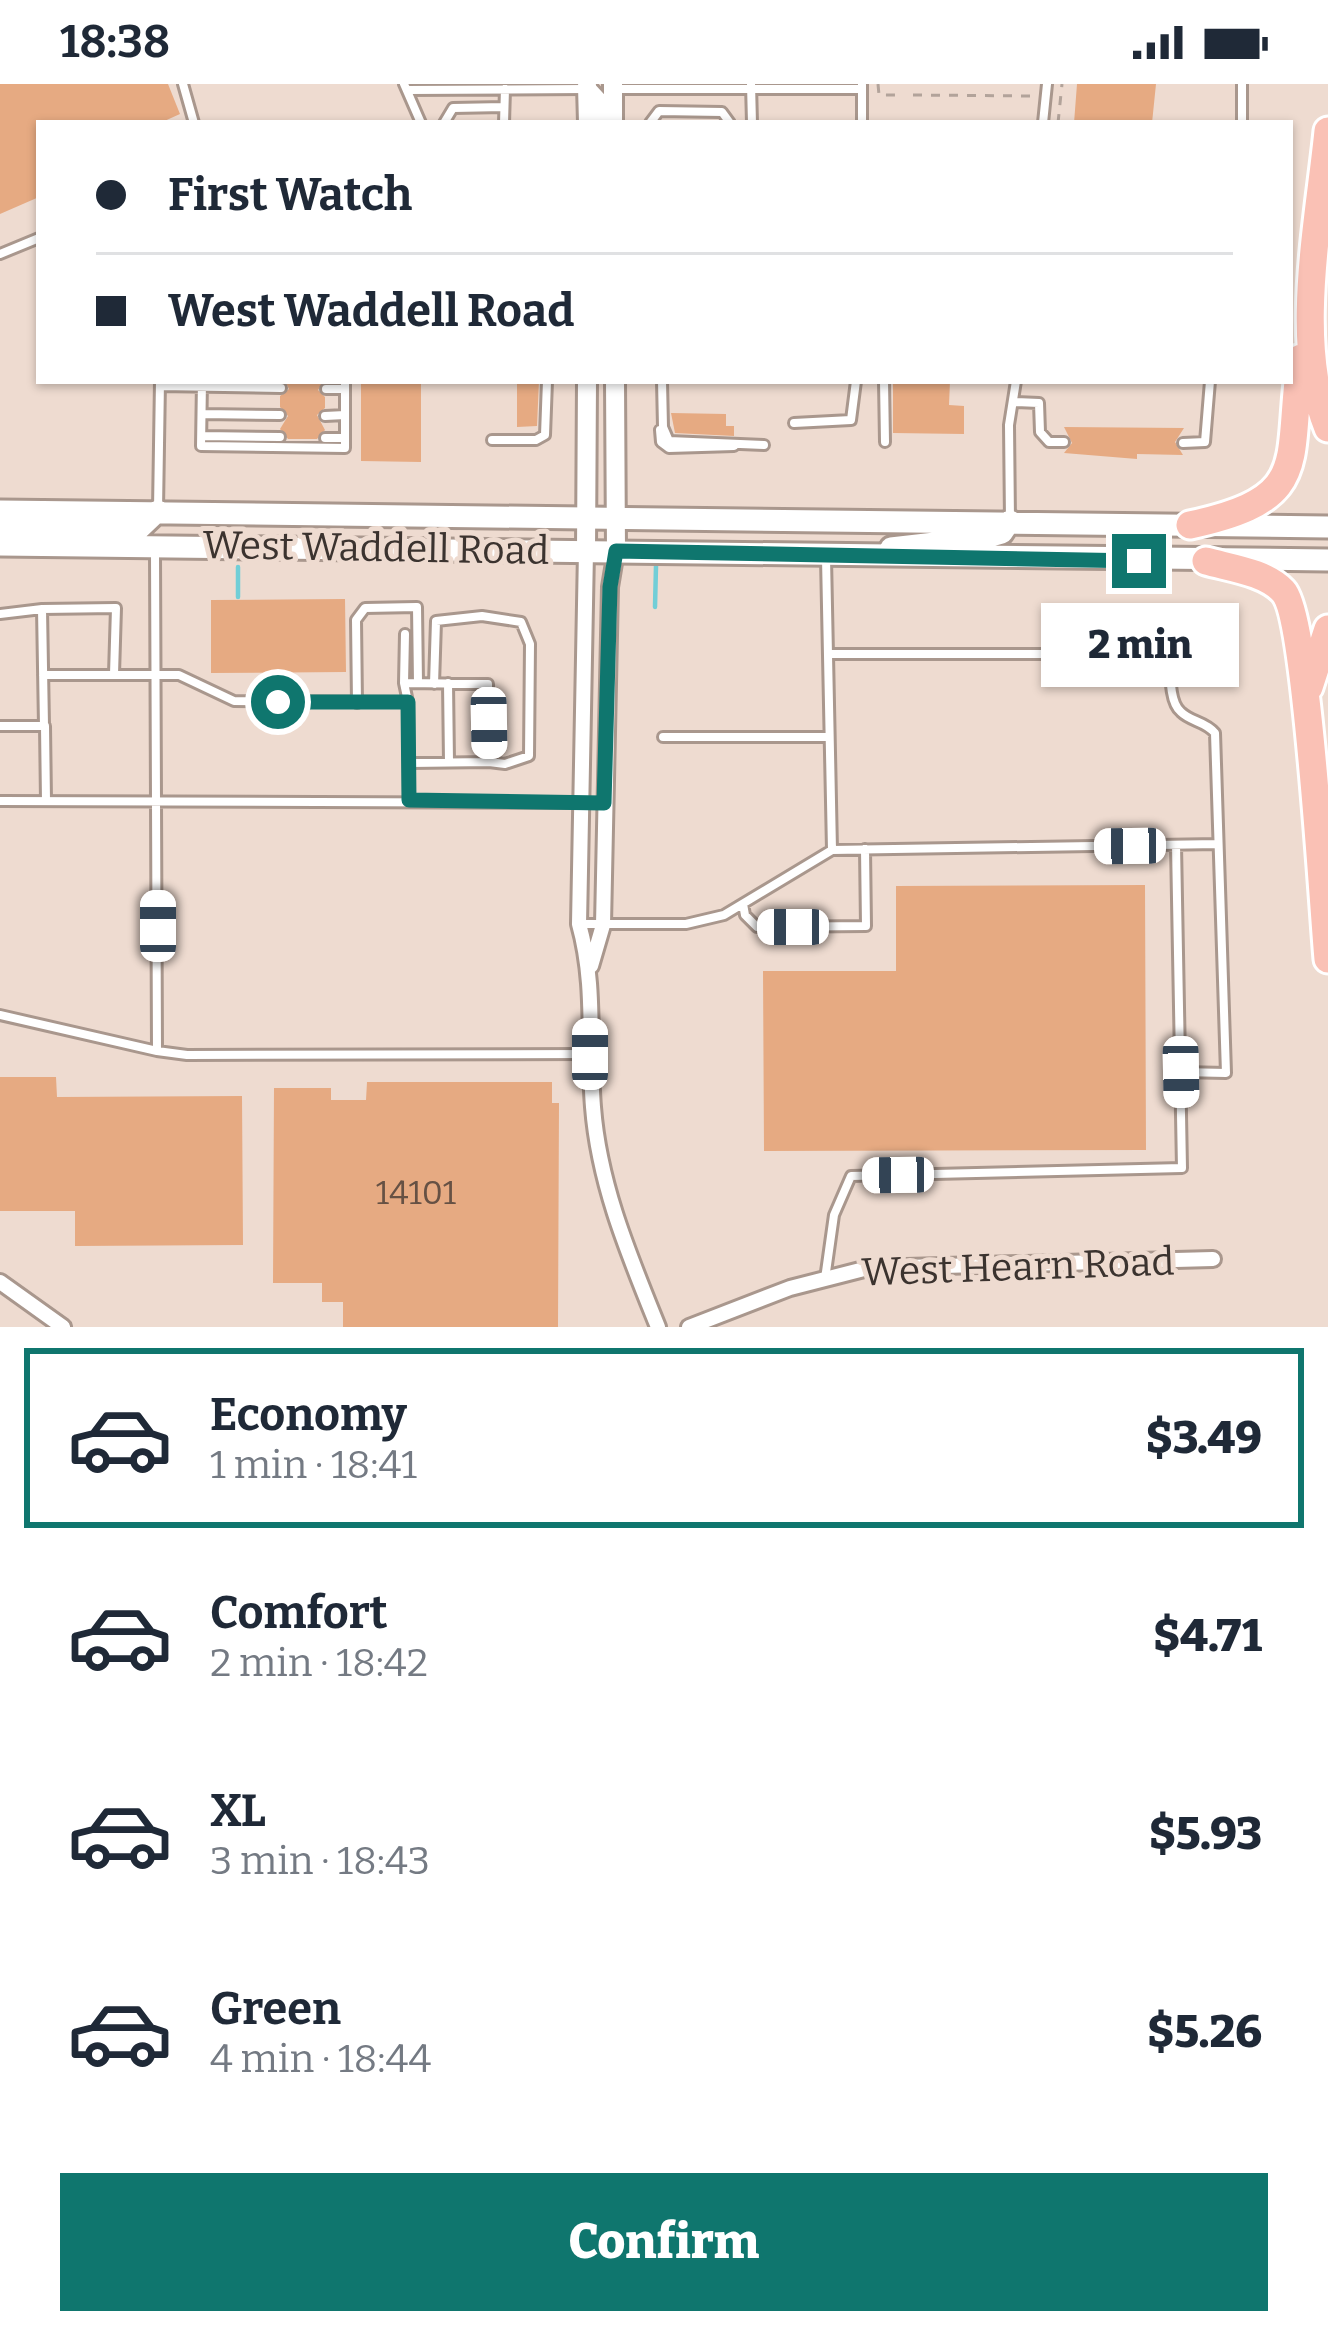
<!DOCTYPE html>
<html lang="en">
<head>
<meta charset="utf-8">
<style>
  :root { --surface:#fff; --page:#f6f6f7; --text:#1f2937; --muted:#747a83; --line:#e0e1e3; --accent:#0f766e }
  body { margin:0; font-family:Bitter,serif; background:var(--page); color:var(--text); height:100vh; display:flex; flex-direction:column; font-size:45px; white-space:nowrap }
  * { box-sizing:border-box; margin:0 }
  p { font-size:39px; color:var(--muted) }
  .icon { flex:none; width:66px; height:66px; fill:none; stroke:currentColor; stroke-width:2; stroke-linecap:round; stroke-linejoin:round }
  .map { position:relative; height:1243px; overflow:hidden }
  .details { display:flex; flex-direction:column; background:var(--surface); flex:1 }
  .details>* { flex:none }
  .hud { position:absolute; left:36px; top:36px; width:1257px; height:264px; border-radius:0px; box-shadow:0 3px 9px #0004; display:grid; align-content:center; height:264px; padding:0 60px; background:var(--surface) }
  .end { position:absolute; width:54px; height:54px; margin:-27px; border:15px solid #0f766e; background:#fff; box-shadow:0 0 0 6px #fff }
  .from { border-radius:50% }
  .bubble { position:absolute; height:84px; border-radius:0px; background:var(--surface); box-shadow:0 3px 9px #0004; font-size:39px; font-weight:800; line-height:84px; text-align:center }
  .car { position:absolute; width:36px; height:72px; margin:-36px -18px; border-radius:15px; box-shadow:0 0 9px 3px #0007; background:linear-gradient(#fff 24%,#345 0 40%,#fff 0 76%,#345 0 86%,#fff 0) }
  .hud b { display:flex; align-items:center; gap:42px; height:114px; font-size:45px }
  .hud b+b { border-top:3px solid var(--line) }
  .hud i { width:30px; height:30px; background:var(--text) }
  ul { padding:21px 0 0; list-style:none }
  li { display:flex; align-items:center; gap:36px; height:180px; margin:0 24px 18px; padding:0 36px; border:6px solid transparent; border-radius:0px }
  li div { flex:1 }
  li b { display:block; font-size:45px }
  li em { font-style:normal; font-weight:800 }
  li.active { border-color:var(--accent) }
  li>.icon { width:108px; height:108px; stroke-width:1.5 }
  .action { display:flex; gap:24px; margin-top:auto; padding:24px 60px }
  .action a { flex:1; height:138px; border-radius:0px; background:var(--accent); color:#fff; font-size:48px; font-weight:800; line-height:138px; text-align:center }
  .status { display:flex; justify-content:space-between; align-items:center; height:84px; padding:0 60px; background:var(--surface); direction:ltr }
  .status svg { height:33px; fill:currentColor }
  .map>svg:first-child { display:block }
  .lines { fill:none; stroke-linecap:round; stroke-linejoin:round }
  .stream { stroke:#71ced7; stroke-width:4.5 }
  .building { fill:#e6aa82 }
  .service-casing { stroke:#a9978d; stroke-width:14 }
  .minor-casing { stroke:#a9978d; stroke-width:20 }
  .tertiary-casing { stroke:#a9978d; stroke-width:24 }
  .secondary-casing { stroke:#a9978d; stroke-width:27 }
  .motorway-casing { stroke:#fff; stroke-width:33 }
  .path { stroke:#b2a39a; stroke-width:3; stroke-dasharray:9 9; stroke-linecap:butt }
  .service { stroke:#fff; stroke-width:8 }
  .minor { stroke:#fff; stroke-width:14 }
  .tertiary { stroke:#fff; stroke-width:18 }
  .secondary { stroke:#fff; stroke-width:21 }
  .motorway { stroke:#fac1b5; stroke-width:27 }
  .route { stroke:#0f766e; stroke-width:15 }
  .labels { text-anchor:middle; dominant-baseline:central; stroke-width:10; stroke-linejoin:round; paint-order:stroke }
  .number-label { font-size:33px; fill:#665144 }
  .street-label { font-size:39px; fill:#3b332f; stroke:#eedbd0 }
</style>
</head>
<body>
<div class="status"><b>18:38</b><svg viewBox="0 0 49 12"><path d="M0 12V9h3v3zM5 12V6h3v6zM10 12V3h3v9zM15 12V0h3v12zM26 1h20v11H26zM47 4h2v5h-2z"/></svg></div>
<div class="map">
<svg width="1328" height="1243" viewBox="0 0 1328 1243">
  <rect width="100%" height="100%" fill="#eedbd0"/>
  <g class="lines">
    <path class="stream" d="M 238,483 L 238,513
      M 655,523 L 656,482"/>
  </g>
  <path class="building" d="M 0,0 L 168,0 L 180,30 L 160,39 L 39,39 L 39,113 L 0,130 Z
    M 1077,0 L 1156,0 L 1152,39 L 1074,39 Z
    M 285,297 L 324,297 L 318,306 L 325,313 L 325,324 L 317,331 L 325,346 L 317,355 L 288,355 L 280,345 L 288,332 L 280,323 L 280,312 L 289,305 Z
    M 361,297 L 421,297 L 421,378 L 361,377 Z
    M 517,297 L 539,297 L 537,342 L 517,343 Z
    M 893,297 L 950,297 L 949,321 L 964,322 L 964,350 L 893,349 Z
    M 671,329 L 726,330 L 726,342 L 734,342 L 734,352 L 675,349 Z
    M 1064,343 L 1184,344 L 1175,358 L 1183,371 L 1137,370 L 1137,375 L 1064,369 L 1072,359 Z
    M 345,515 L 346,588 L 211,589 L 211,516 Z
    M 1145,801 L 1146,1066 L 764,1067 L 763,887 L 896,887 L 896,802 Z
    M 0,993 L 56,993 L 57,1013 L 242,1012 L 243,1161 L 75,1162 L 75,1127 L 0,1127 Z
    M 367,998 L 552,998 L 552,1019 L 559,1019 L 558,1243 L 343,1243 L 343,1218 L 322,1218 L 322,1199 L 273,1199 L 274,1004 L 331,1004 L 331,1016 L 366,1016 Z"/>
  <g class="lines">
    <defs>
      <path id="service" d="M 183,0 L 194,39
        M 404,0 L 421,39
        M 751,0 L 752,39
        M 617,5 L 862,5
        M 407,6 L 586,5
        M 444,39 L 453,24 L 504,23
        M 504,39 L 505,5
        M 650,39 L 659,27 L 722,28 L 730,39
        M 862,39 L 862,1
        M 1043,39 L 1047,0
        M 1242,39 L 1242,0
        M 0,170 L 39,154
        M 202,297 L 201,362 L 345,364 L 345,297
        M 662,297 L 663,343 L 669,357 L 764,361
        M 884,297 L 885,358
        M 160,302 L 281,304
        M 326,305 L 345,305
        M 1014,318 L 1039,319 L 1040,348 L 1049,358 L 1064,358
        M 202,330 L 280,331
        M 325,332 L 345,331
        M 794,339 L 851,336 L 856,297
        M 660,346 L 661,358 L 669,364 L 734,362
        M 202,352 L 280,353
        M 325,354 L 345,354
        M 492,356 L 536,356 L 545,351 L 547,297
        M 1183,359 L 1205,358 L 1210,297
        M 158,425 L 160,297
        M 1010,436 L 1009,341 L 1016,297
        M 826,474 L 832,766 L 1218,760
        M 42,525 L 116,524 L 114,590
        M 0,530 L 42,525 L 44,642
        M 828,570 L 1170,570 C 1171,586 1168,617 1181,628 C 1191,638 1205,637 1215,649 L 1226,989 L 1181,988
        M 43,591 L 179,591 L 234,617 L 408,618 L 409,716
        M 404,599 L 405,550
        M 448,599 L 449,678
        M 434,600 L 436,537 L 482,532 L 521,538 L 530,560 L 529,672 L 505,680 L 489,678
        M 408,618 L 404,599 L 488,600 L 489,678 L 410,679
        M 357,619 L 356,536 L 365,524 L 417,523 L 418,599
        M 0,642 L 45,642 L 46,717
        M 663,653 L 829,653
        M 0,717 L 604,719
        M 743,820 L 745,831 L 757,843 L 866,842 L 865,765
        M 579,840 L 686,840 L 724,831 L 832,766
        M 0,931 L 157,967 L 155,469
        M 157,967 L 187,971 L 590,970
        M 825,1195 L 834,1131 L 851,1092 L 1182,1084 L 1176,761"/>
      <path id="minor" d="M 586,467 L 579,840 C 596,900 588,961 593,1023 C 599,1101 629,1171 658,1243
        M 591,882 L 603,841 L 610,503 L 616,467
        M 0,1198 L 63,1243
        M 689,1243 L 790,1204 L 868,1184 L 1213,1175"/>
      <path id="tertiary" d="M 587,2 L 588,39
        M 587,5 L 600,19 L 606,39
        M 613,39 L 613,0
        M 615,297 L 616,467
        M 586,467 L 587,297"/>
      <path id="secondary" d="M 0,427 L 1328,443
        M 0,448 L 139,445 L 158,427
        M 0,461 L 1328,476
        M 891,464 L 988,453 L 1002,449 L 1010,437"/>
      <path id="motorway" d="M 1328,47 C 1319,137 1293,259 1328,344
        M 1190,441 C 1315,414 1285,378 1301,274
        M 1206,477 C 1231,484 1265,488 1283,507 C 1307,532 1323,822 1328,875
        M 1309,603 L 1328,545"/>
    </defs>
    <use href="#service" class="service-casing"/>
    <use href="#minor" class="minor-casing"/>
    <use href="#tertiary" class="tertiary-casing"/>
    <use href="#secondary" class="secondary-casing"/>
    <use href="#motorway" class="motorway-casing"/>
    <path class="path" d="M 878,0 L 879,11 L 897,11
      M 913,11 L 1035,12
      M 1058,39 L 1062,0"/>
    <use href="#service" class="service"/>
    <use href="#minor" class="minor"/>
    <use href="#tertiary" class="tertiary"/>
    <use href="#secondary" class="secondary"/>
    <use href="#motorway" class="motorway"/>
  </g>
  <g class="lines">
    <path class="route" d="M 278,618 L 408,618 L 409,716 L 604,719 L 610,503 L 616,467 L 1139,477"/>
  </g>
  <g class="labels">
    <g class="number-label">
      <text x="416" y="1109">14101</text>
    </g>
    <g class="street-label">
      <text transform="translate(376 464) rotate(1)">West Waddell Road</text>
      <text transform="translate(1018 1183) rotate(-2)">West Hearn Road</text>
    </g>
  </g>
</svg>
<i class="end from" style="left:278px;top:618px"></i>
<i class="end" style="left:1139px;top:477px"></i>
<div class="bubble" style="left:1041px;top:519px;width:198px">2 min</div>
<i class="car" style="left:489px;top:639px;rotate:179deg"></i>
<i class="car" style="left:1130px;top:762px;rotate:269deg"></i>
<i class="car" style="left:158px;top:842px;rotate:0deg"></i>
<i class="car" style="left:793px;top:843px;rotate:270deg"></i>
<i class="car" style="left:590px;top:970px;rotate:0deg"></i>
<i class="car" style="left:1181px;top:988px;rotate:179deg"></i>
<i class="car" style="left:898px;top:1091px;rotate:269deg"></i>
<div class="hud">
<b><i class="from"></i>First Watch</b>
<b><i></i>West Waddell Road</b>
</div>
</div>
<section class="details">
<ul>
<li class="active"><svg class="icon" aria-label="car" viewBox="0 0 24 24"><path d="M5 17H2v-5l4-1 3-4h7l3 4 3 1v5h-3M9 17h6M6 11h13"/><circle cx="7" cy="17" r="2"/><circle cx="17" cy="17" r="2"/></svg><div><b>Economy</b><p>1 min · 18:41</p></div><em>$3.49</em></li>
<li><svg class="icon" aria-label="car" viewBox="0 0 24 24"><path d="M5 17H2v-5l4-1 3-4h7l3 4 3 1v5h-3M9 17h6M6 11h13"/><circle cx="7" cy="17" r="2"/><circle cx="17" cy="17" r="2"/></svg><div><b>Comfort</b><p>2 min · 18:42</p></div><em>$4.71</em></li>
<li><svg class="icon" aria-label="car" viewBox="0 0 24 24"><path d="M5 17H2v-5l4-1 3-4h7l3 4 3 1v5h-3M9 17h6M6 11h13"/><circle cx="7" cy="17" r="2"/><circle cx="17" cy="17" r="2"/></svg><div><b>XL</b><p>3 min · 18:43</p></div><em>$5.93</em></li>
<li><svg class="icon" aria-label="car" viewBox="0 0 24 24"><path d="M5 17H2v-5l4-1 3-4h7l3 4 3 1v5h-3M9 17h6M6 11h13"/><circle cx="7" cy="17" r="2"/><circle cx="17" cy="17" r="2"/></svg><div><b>Green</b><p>4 min · 18:44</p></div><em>$5.26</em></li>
</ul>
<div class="action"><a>Confirm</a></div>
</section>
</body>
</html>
